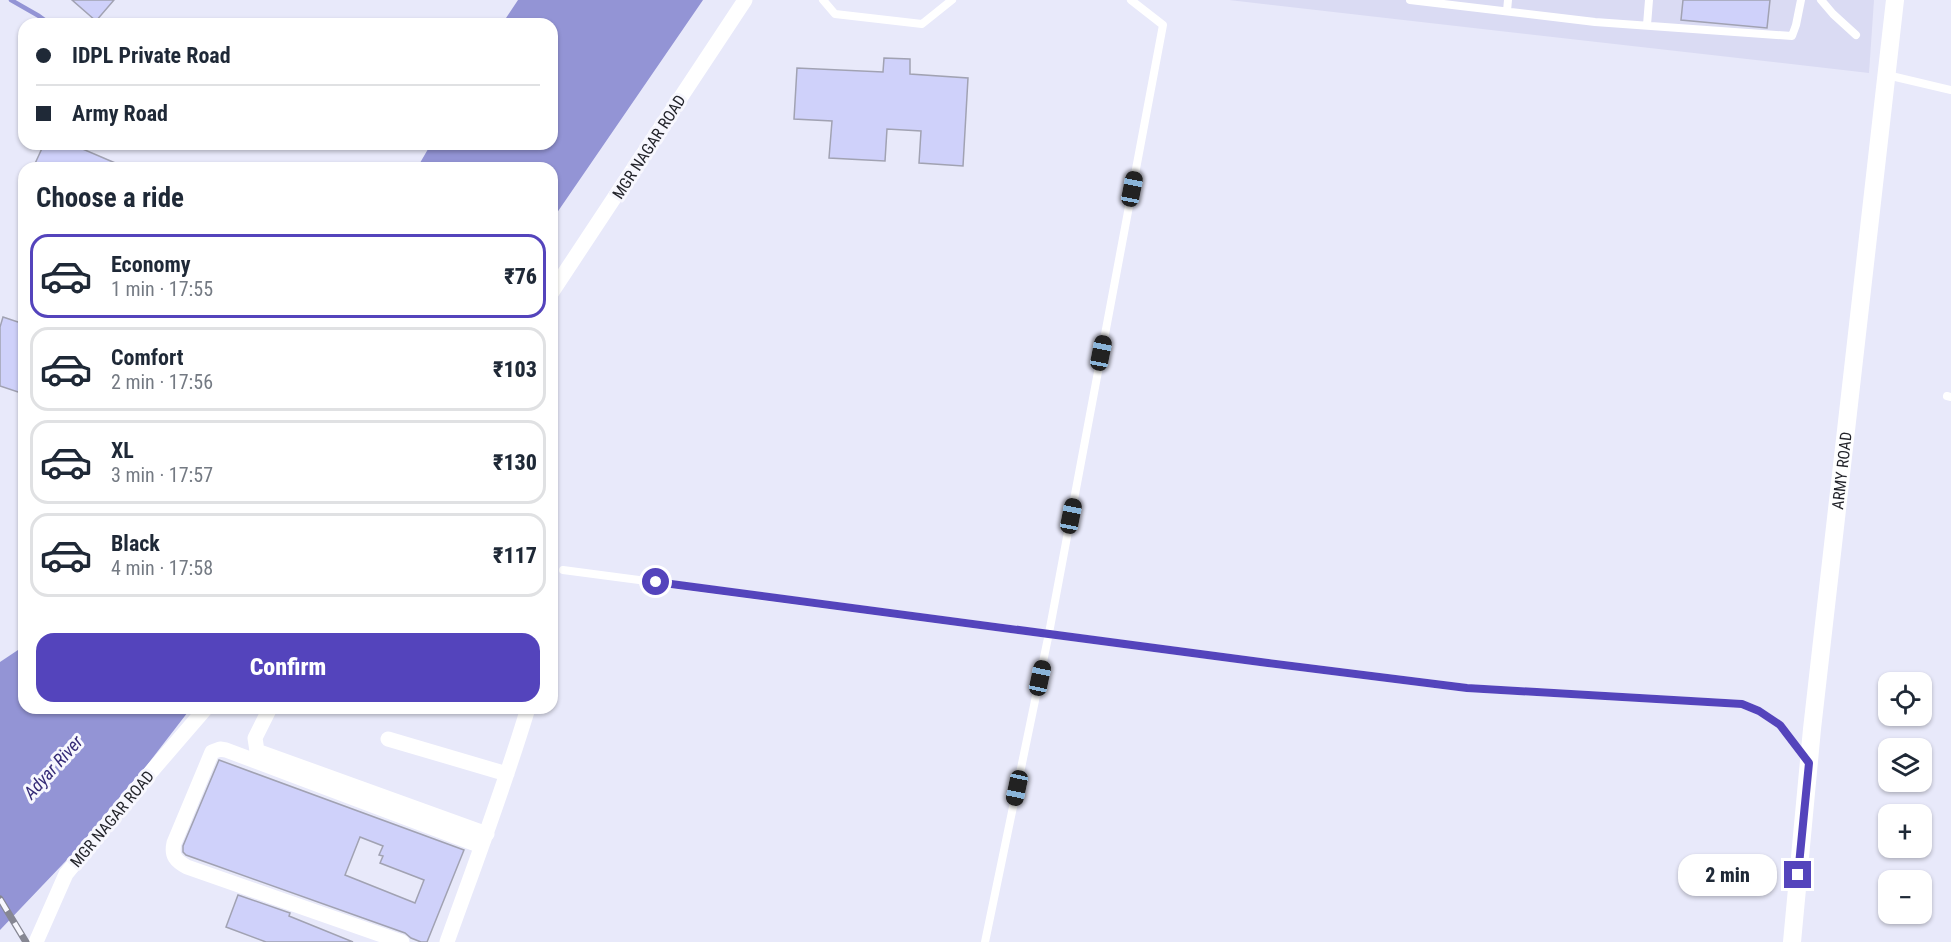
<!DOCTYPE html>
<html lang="en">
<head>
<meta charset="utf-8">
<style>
  :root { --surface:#fff; --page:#f6f6f7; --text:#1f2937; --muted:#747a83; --line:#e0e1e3; --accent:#5444bc }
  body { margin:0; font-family:"Roboto Condensed",sans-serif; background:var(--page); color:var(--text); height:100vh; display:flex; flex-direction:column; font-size:22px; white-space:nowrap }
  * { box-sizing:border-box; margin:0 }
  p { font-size:20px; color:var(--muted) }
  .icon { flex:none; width:33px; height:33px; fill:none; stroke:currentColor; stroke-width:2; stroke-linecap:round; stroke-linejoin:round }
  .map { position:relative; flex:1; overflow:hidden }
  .side { position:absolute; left:18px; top:162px; width:540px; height:552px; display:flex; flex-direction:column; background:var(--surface); border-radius:18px; box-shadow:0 2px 4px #0004 }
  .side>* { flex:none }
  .top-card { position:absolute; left:18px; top:18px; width:540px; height:132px; border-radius:18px; box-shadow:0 2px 4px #0004; display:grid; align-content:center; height:132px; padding:0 18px; background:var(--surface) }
  .buttons { position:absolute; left:1878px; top:672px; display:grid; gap:12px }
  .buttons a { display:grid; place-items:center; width:54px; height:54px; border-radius:12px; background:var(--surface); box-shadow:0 2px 4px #0004; font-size:30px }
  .end { position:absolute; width:27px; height:27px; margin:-14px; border:8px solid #5444bc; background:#fff; box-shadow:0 0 0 3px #fff }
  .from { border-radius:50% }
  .bubble { position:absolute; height:42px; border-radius:18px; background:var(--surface); box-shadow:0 2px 4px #0004; font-size:20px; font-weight:800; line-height:42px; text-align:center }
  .car { position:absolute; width:18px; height:36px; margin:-18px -9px; border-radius:8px; box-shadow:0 0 4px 2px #0007; background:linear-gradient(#222 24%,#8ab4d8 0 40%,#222 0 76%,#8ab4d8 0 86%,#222 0) }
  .top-card b { display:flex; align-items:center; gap:21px; height:57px; font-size:22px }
  .top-card b+b { border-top:2px solid var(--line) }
  .top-card i { width:15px; height:15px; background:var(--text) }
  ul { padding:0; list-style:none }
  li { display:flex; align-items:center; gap:18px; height:84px; margin:0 12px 9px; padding:0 6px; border:3px solid var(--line); border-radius:18px }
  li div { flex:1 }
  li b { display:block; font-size:22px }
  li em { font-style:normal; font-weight:800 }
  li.current { border-color:var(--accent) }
  li>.icon { width:54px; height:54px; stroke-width:1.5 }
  h2 { padding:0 18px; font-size:27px; line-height:72px }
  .cta { display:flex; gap:12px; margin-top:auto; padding:12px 18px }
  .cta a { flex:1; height:69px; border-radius:18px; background:var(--accent); color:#fff; font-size:24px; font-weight:800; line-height:69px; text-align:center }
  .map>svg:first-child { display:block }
  .built { fill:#dadbf3 }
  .water { fill:#9394d5 }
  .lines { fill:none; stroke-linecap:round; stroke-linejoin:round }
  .stream { stroke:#9394d5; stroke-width:4.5 }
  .building { fill:#cfd1fa; stroke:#a1a2b2; stroke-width:1.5; fill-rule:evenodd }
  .service { stroke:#fff; stroke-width:8 }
  .minor { stroke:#fff; stroke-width:15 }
  .tertiary { stroke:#fff; stroke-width:18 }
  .rail-casing { stroke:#868793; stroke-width:7 }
  .rail { stroke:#f7f7fe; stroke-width:4.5; stroke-dasharray:14; stroke-linecap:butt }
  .route { stroke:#5444bc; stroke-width:8 }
  .labels { text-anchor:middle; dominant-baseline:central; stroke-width:6; stroke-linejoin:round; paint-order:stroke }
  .street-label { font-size:16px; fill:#24252b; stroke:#f7f7fe }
  .water-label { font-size:18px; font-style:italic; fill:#352b77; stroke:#f7f7fe }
</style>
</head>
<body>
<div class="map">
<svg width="1951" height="942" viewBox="0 0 1951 942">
  <rect width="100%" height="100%" fill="#e8e9fa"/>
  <path class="built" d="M 1229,0 L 1874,0 L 1869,73 Z"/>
  <path class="water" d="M 518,0 L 703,0 L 552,220 L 552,168 L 417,168 L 431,144 L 552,144 L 552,24 L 502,24 Z
    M 24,646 L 24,708 L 191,708 L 104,821 L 0,930 L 0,662 Z"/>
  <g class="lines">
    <path class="stream" d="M 11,0 L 39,16 L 50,24"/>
  </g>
  <path class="building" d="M 72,0 L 114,0 L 96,21 Z
    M 1683,0 L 1770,0 L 1767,28 L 1681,20 Z
    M 884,58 L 910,59 L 910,74 L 968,78 L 963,166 L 919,163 L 921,131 L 887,129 L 885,161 L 829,158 L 832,121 L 794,119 L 797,68 L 883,72 Z
    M 44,144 L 71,144 L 127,168 L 33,168 Z
    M 3,317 L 24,324 L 24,394 L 0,386 L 0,327 Z
    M 219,760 L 464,850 L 427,942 L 421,942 L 411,938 L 405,933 L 186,855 L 183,852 L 183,846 ZM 360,837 L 383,846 L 379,855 L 383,856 L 380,863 L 424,880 L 415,903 L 345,875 Z
    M 238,895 L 290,913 L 289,916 L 353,942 L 266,942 L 226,927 Z"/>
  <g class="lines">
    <path class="service" d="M 823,0 L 835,14 L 922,24 L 952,0
      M 1410,0 L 1595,22 L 1792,36 L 1796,25 L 1801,0
      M 1821,0 L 1833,14 L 1856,35
      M 1507,11 L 1508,0
      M 1647,25 L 1649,0
      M 1887,75 L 1951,90
      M 1947,396 L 1951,397
      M 563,570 L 1268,663 L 1467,688 L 1742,704 L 1759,711 L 1780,725 L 1806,759
      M 985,942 L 1049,633 L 1163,25 L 1131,0"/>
    <path class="minor" d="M 552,292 L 745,0
      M 270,708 L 255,738 L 257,751 L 487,834
      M 388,739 L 507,774
      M 36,942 L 66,874 L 132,794 L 206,708
      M 402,942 L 187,867 C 176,861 171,856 174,843 L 212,752 L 220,749 L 226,750 L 481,846
      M 447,942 C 475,864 504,788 528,708"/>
    <path class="tertiary" id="s1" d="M 1792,942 L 1812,729 L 1895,0"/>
    <defs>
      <path id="rail" d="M 0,899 L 26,942"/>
    </defs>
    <use href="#rail" class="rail-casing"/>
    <use href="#rail" class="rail"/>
  </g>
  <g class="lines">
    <path class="route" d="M 656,582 L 1268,663 L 1467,688 L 1742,704 L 1759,711 L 1780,725 L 1809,763 L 1798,875"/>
  </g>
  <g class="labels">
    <g class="street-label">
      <text transform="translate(649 147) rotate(-57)">MGR NAGAR ROAD</text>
      <text stroke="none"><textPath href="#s1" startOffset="474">ARMY ROAD</textPath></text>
      <text transform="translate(112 819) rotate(-50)">MGR NAGAR ROAD</text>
    </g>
    <g class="water-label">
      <text transform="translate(53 767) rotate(-48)">Adyar River</text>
    </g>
  </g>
</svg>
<div class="buttons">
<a><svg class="icon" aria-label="locate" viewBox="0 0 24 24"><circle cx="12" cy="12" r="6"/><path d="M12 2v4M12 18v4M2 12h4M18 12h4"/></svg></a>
<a><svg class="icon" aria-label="layers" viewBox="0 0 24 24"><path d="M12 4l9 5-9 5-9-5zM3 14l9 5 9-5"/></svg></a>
<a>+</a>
<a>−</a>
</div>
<i class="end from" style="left:656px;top:582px"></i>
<i class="end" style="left:1798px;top:875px"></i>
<div class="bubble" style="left:1678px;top:854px;width:99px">2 min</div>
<i class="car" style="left:1132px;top:189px;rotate:11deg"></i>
<i class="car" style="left:1101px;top:353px;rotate:11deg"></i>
<i class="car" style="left:1071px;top:516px;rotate:11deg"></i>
<i class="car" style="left:1040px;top:678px;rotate:12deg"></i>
<i class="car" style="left:1017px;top:788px;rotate:192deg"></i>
<div class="top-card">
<b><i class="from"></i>IDPL Private Road</b>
<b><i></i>Army Road</b>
</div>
<section class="side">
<h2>Choose a ride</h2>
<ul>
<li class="current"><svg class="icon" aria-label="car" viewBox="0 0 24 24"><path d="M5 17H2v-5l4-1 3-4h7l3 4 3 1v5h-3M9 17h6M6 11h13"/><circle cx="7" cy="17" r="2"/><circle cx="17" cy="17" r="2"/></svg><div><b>Economy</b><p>1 min · 17:55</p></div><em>₹76</em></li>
<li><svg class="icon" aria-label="car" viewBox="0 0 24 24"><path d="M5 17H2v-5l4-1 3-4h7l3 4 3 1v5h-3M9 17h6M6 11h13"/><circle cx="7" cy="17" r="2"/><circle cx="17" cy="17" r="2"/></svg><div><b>Comfort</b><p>2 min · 17:56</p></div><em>₹103</em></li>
<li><svg class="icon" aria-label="car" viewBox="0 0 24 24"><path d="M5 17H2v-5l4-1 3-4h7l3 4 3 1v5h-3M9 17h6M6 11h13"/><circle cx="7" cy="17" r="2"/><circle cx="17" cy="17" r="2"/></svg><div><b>XL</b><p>3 min · 17:57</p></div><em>₹130</em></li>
<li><svg class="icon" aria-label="car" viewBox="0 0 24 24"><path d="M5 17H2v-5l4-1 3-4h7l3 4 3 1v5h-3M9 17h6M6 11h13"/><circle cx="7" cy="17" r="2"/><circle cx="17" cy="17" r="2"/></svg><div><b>Black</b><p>4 min · 17:58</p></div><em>₹117</em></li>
</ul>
<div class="cta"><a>Confirm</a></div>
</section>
</div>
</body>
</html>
